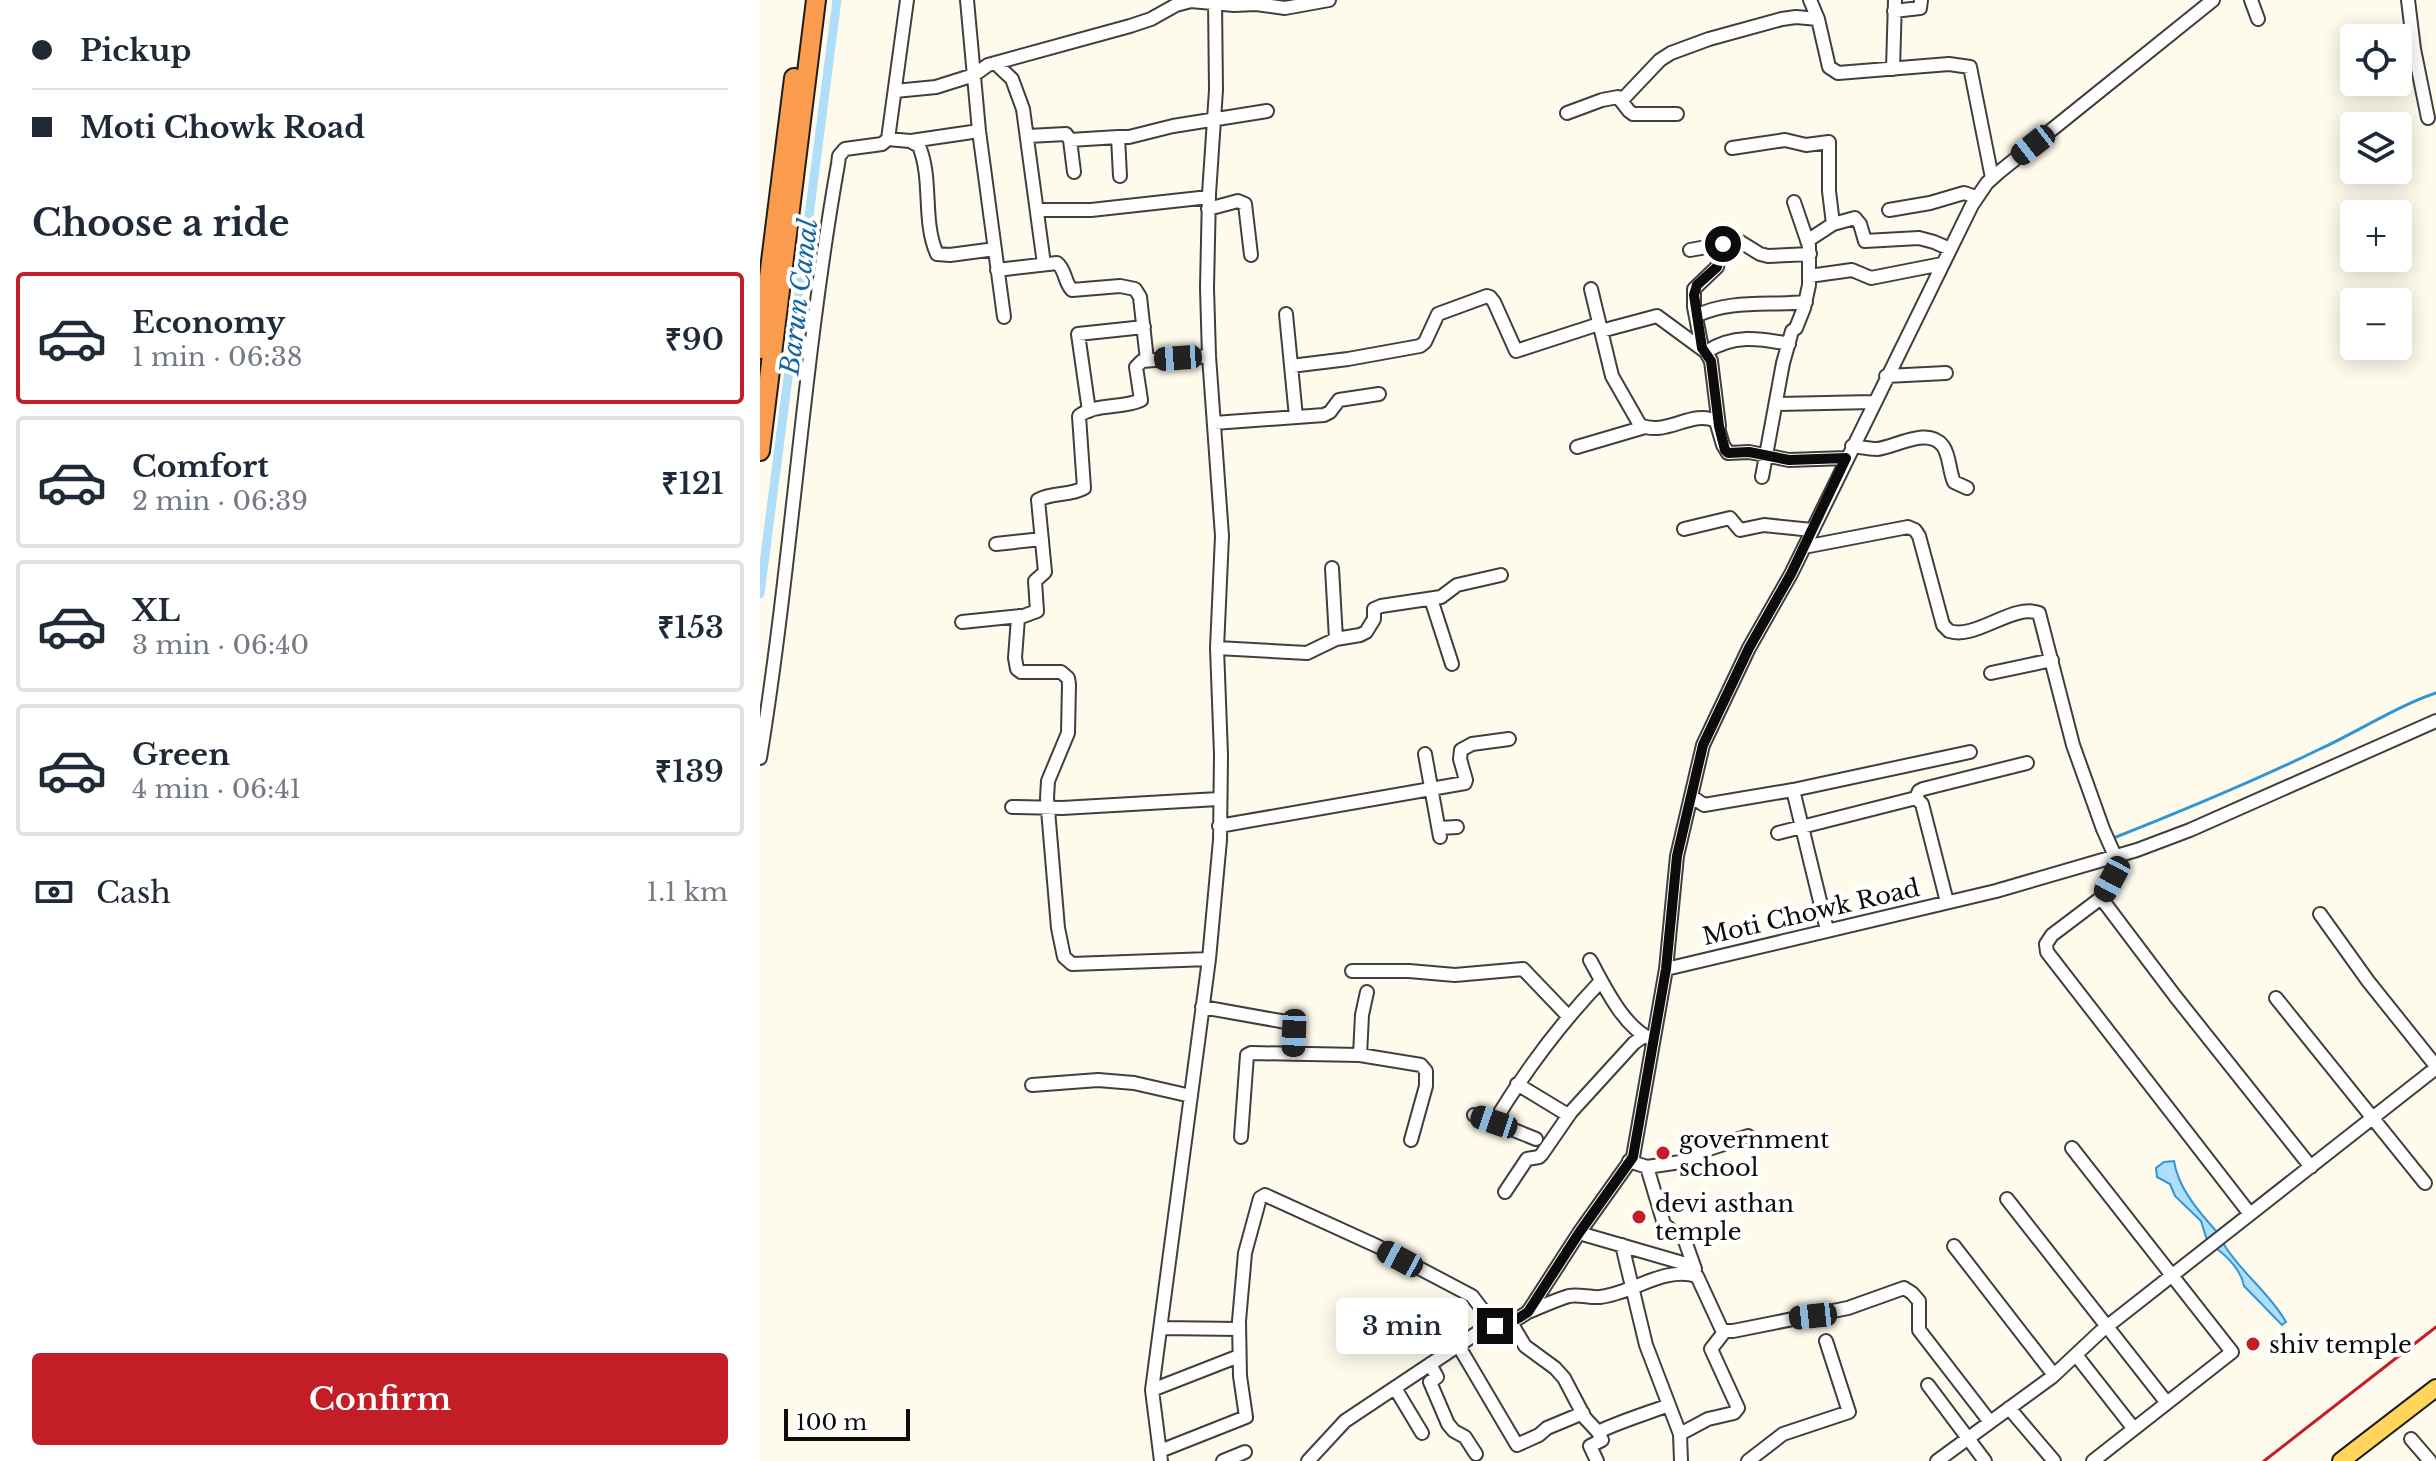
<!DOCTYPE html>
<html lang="en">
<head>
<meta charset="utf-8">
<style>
  :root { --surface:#fff; --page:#f6f6f7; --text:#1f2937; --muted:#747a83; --line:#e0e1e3; --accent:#c31e28 }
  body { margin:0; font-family:"Libre Baskerville",serif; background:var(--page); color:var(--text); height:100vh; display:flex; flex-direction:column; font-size:30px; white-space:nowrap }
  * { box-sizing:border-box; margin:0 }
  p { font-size:26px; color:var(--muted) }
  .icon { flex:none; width:44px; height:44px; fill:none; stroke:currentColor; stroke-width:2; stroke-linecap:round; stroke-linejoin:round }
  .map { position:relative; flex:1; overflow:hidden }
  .sheet { display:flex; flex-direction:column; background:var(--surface); width:760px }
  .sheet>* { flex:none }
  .top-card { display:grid; align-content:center; height:176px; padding:0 32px; background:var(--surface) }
  .tools { position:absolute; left:1580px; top:24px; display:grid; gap:16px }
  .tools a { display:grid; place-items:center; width:72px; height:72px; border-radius:8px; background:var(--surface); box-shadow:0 4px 20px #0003; font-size:40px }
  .scale { position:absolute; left:24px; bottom:20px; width:126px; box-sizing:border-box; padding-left:8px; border:4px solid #0c0c0c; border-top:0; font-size:22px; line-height:28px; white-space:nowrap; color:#0c0c0c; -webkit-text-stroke:6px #fff; paint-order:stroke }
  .end { position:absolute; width:36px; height:36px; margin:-18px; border:10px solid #0c0c0c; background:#fff; box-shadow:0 0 0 4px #fff }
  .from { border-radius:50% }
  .bubble { position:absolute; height:56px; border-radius:8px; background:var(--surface); box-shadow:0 4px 20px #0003; font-size:26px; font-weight:600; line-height:56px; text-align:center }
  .car { position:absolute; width:24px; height:48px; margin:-24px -12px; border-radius:10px; box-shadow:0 0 6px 2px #0007; background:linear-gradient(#222 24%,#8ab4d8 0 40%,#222 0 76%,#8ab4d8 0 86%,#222 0) }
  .top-card b { display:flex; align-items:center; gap:28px; height:76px; font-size:30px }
  .top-card b+b { border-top:2px solid var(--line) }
  .top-card i { width:20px; height:20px; background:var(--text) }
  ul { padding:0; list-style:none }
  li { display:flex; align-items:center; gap:24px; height:132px; margin:0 16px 12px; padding:0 16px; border:4px solid var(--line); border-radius:8px }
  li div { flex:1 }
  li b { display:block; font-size:30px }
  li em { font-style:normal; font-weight:600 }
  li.active { border-color:var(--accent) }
  li>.icon { width:72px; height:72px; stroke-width:1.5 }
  h2 { padding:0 32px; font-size:36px; line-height:96px }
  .pay { display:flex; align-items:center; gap:20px; height:88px; padding:0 32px; font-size:30px }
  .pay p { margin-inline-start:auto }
  .primary-button { display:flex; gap:16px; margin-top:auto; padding:16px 32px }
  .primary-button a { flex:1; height:92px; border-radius:8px; background:var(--accent); color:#fff; font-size:32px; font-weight:600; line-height:92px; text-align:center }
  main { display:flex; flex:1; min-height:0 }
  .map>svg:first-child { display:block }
  .water { fill:#aedef9; stroke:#3195d4; stroke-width:2 }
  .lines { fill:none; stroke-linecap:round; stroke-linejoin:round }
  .stream { stroke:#3195d4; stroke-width:3 }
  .canal { stroke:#aedef9; stroke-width:9 }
  .minor-casing { stroke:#3f3f3f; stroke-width:16 }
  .major-casing { stroke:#1d1d1d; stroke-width:20 }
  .highway-casing { stroke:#1d1d1d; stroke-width:22 }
  .minor { stroke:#fff; stroke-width:12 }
  .major { stroke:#ffd55c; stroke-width:16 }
  .highway { stroke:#fb9b4d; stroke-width:18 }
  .rail { stroke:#c31e28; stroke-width:3 }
  .route { stroke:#0c0c0c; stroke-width:10 }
  .poi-dot { fill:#c31e28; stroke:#fff; stroke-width:3 }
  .labels { text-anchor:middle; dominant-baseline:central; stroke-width:8; stroke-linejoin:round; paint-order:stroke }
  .street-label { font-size:24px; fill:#0c0c0c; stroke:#fff }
  .poi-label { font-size:24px; fill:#0c0c0c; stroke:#fff; text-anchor:start }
  .water-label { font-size:26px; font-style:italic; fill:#1065a4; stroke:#fff }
</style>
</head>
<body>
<main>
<section class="sheet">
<div class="top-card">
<b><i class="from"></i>Pickup</b>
<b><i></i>Moti Chowk Road</b>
</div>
<h2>Choose a ride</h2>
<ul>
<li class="active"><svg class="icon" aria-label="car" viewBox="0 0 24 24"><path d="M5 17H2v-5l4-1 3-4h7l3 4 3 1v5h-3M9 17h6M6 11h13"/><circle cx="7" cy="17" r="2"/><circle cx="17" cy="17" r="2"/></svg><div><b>Economy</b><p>1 min · 06:38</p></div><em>₹90</em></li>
<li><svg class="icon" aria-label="car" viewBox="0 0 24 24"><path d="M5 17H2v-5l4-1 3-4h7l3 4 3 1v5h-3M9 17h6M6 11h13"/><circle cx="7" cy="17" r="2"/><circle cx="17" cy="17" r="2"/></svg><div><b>Comfort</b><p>2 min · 06:39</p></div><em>₹121</em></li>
<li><svg class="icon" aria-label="car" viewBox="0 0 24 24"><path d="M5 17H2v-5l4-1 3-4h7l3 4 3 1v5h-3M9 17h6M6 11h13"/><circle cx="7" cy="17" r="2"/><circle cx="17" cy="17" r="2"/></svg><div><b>XL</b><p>3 min · 06:40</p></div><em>₹153</em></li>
<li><svg class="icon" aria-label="car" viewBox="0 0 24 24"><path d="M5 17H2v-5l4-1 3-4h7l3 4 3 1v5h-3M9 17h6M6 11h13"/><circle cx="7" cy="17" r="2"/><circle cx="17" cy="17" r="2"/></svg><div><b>Green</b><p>4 min · 06:41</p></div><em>₹139</em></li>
</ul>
<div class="pay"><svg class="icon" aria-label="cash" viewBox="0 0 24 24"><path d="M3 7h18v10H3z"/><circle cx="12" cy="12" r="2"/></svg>Cash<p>1.1 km</p></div>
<div class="primary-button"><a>Confirm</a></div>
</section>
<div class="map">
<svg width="1676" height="1461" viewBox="0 0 1676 1461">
  <rect width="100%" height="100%" fill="#fffbec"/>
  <path class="water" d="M 1414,1161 C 1418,1188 1439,1212 1457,1232 L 1447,1240 L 1441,1221 L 1415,1196 L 1410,1184 L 1397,1177 L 1396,1168 L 1404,1162 Z
    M 1463,1243 C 1480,1272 1509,1292 1526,1322 L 1522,1325 L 1484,1286 C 1481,1270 1469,1258 1456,1248 Z"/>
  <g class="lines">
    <path class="stream" d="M 1351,839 C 1422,811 1492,782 1560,749 C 1599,731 1635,707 1676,693"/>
    <path class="canal" d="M 0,594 L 77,0"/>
    <defs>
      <path id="minor" d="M 207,0 L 219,131 L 244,317
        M 1050,0 L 1058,19 L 1069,67 L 1078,73 L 1189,64 L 1210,67 L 1232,178
        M 1491,0 L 1498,19
        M 1648,0 L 1654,49 L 1668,118
        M 1134,11 L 1160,8 L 1161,0
        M 235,63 L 252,79 L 263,109 L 284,264
        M 1133,69 L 1135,0
        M 135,91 L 176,87 L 214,75 L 228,65 L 370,26 L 391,19 L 416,5 L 431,1 L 474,5 L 496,4 L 525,8 L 569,0
        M 862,100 L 900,60 L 911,53 L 949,39 L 1022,19 L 1036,17 L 1058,19
        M 807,113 L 842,100 L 858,97 L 869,111 L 873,114 L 917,114
        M 268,136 L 306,134 L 310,140 L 358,137 L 360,176
        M 358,137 L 369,137 L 413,126 L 507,111
        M 128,139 L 150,141 L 159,146 C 173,180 162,221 177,254 L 190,255 L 235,249
        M 310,140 L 314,172
        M 151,141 L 219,131
        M 972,148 L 1025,140 L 1046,145 L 1069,142 L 1069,191 L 1073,224
        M 448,209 L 478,201 L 485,204 L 491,255
        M 277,210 L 331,210 L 449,197
        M 1129,210 L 1170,203 L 1204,193 L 1216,197
        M 1047,241 L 1073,224 L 1095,218 L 1100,224 L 1105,241 L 1159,238 L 1174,242 L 1190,249
        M 930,250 L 979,241 L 1000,254 L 1008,256 L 1050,254
        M 237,270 L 297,263 C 306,270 304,282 312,290 L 360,286 L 375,289 L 380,297 L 387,360
        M 1049,276 L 1092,270 L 1111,278 L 1182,264
        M 831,289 L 852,376 L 880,425 C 906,437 932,409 956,421 L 963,445 L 968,453 L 989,452 L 1029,460 L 1086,458
        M 526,314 L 536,417
        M 936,316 C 970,299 1009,306 1046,302
        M 841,331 L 897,316 L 946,352 L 951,361 L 959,426
        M 942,348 L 934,307 L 934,289 L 957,267 L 963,244
        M 946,352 C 973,334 999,338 1029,344
        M 531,366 L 588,359 L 660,346 L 665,342 L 678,314 L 727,296 L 730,297 L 734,302 L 756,351 L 839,324
        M 1126,376 L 1186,373
        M 1016,404 L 1113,402
        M 329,411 L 318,334 L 384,327
        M 454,423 L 564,415 L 570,412 L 579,400 L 619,394
        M 1092,446 C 1100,447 1109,449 1117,449 C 1136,447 1168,426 1183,446 C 1190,456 1189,471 1194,482 L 1207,488
        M 817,447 L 885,427
        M 1002,477 L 1023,363 L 1032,331 L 1036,328 L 1044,308 L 1049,285 L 1049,246 L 1034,202
        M 924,529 L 970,518 L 980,530 L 1004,525 L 1052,530
        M 236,544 L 282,539
        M 1044,547 L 1148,527 L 1155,530 L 1159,536 L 1183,625 L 1189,631 C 1216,640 1253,603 1279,613 L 1313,745 L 1343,829 L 1355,856 L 1352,879 L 1341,898 L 1292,935 L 1286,944 L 1287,952 L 1490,1214
        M 572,568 L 576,639
        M 671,599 L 692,664
        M 202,622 L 260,616
        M 457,648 L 547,653 L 576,639 L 600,635 L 606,632 L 614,619 L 614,609 L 621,606 L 681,597 L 697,585 L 741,575
        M 1231,673 L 1292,660
        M 665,754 L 680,837
        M 0,758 C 32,561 43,361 78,164 L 79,156 L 85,149 L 122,144 L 128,139 L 147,0
        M 1033,790 L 1210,752
        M 931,796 L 944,805 L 1033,790 L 1067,930
        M 1156,798 L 1159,791 L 1163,789 L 1267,763
        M 252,807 L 302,808 L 458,799
        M 459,826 L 705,783 L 706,780 L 700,759 L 701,750 L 712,744 L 749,739
        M 679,828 L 697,827
        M 1018,833 L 1156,798 L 1162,804 L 1187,902
        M 1341,898 L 1415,996 L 1551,1167
        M 1560,914 L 1608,981 L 1676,1066
        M 449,959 L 312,964 L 304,957 L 298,928 L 287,798 L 288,781 L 308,733 L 309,684 L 308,678 L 301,672 L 261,672 L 257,669 L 255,658 L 258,618 L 277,611 L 275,581 L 285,572 L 278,500 C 292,492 310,496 324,488 L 319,416 C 335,403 362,409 381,400 L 376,367 L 382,361 L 449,356
        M 830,960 C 844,985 863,1027 891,1039
        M 906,969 L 917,856 L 943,745 L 989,648 L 1031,574 L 1212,205 L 1227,183 L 1238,173 L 1453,0
        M 592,971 L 649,971 L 695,975 L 763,969 L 808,1016
        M 607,992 L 602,1015 L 600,1055 L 661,1065 L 666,1071 L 666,1086 L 651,1140
        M 1516,998 L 1665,1183
        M 442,1007 L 526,1022 L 534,1033 L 533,1054
        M 757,1084 L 808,1115
        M 272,1085 L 338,1080 L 374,1083 L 431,1096
        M 714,1115 L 734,1122
        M 481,1137 L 487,1055 L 491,1053 L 600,1055
        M 776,1139 L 734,1122 C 765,1071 800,1024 841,981
        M 1312,1148 L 1472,1352 L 1333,1461
        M 869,1161 L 887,1167 L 934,1160 L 946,1150 L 988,1136
        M 887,1167 L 904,1224 L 917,1235
        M 745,1192 L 767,1159 L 779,1157 L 782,1154 L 811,1112 L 874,1043 L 884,1036
        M 1247,1199 L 1407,1403
        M 819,1233 L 933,1266
        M 924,1238 L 935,1269
        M 862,1245 L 886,1345 L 920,1434 L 921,1461
        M 1194,1246 L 1294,1375
        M 768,1312 C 781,1307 795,1300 809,1296 C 819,1294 830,1298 840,1297 C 874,1293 903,1266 937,1276 L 961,1328 L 965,1331 L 973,1331 L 1088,1308 L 1144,1288 L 1152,1293 L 1159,1301 L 1159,1330 L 1230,1422
        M 750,1321 L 765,1346 L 795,1368 L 804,1378 L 825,1418 L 838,1432 L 842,1440 L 830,1446 L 837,1461
        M 401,1328 L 479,1329
        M 698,1345 L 757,1445 L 779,1435 L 787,1428 L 823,1413
        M 1316,1355 L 1374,1429
        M 670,1364 L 677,1377 L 670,1382 L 688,1424 L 694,1431 L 705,1437 L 716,1454
        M 1168,1385 L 1225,1461
        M 635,1388 L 662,1433
        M 392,1390 L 479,1356
        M 1249,1408 L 1294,1461
        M 838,1432 C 861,1421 885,1414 909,1405
        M 920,1434 L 948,1419 L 974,1413 L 978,1408 L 951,1349 L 965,1331
        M 1651,1439 L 1670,1461
        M 400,1451 L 486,1417 L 480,1376 L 479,1321 L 485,1253 L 500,1198 L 505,1195 L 617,1246 L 712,1296 L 735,1326
        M 401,1461 L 392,1390 L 449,959 L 460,840 L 461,755 L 457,648 L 462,536 L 449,356 L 447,288 L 449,194 L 456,90 L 455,0
        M 463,1461 L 485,1452
        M 548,1461 L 585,1421 L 723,1329 L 757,1319 L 768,1312 L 819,1233 L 873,1157 L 906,969 L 1236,891 L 1377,850 L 1430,830 L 1676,721
        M 988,1461 L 1023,1434 L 1089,1412 L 1066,1341
        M 1177,1461 L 1292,1377 L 1340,1332 L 1676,1068"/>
      <path id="major" d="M 1581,1461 L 1676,1388"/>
      <path id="highway" d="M 0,349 L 34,78
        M 0,451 L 56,0"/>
    </defs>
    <use href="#minor" class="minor-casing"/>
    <use href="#major" class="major-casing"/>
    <use href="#highway" class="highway-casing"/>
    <use href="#minor" class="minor"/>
    <use href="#major" class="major"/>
    <use href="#highway" class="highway"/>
    <path class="rail" d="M 1504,1461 L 1676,1327"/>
  </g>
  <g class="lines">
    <path class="route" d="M 735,1326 L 757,1319 L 768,1312 L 819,1233 L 873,1157 L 906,969 L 917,856 L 943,745 L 989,648 L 1031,574 L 1086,458 L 1029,460 L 989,452 L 968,453 L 965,450 L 959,426 L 951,361 L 942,348 L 934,295 L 937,285 L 957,267 L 963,244"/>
  </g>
  <g class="poi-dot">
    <circle cx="903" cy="1153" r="8"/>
    <circle cx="879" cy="1217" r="8"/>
    <circle cx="1493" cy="1344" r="8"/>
  </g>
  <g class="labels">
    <g class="street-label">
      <text transform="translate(1051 912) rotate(-13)">Moti Chowk Road</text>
    </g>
    <g class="poi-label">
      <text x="919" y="1139">government<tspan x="919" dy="28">school</tspan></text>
      <text x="895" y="1203">devi asthan<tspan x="895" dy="28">temple</tspan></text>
      <text x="1509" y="1344">shiv temple</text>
    </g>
    <g class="water-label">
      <text transform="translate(39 297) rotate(-83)">Barun Canal</text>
    </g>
  </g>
</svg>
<div class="tools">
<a><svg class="icon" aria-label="locate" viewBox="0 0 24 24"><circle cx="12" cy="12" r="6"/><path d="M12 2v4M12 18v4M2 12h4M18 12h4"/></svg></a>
<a><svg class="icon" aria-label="layers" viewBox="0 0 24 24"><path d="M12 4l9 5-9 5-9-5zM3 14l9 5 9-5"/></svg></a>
<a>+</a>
<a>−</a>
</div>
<div class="scale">100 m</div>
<i class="end from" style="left:963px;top:244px"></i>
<i class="end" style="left:735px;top:1326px"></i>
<div class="bubble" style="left:576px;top:1298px;width:132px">3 min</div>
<i class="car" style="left:1273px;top:145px;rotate:232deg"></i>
<i class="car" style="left:418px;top:358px;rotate:266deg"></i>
<i class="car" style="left:1352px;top:879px;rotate:208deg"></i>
<i class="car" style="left:534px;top:1033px;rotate:182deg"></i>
<i class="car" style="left:734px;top:1122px;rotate:289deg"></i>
<i class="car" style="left:640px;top:1259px;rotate:298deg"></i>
<i class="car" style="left:1053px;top:1316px;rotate:264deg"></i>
</div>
</main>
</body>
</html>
